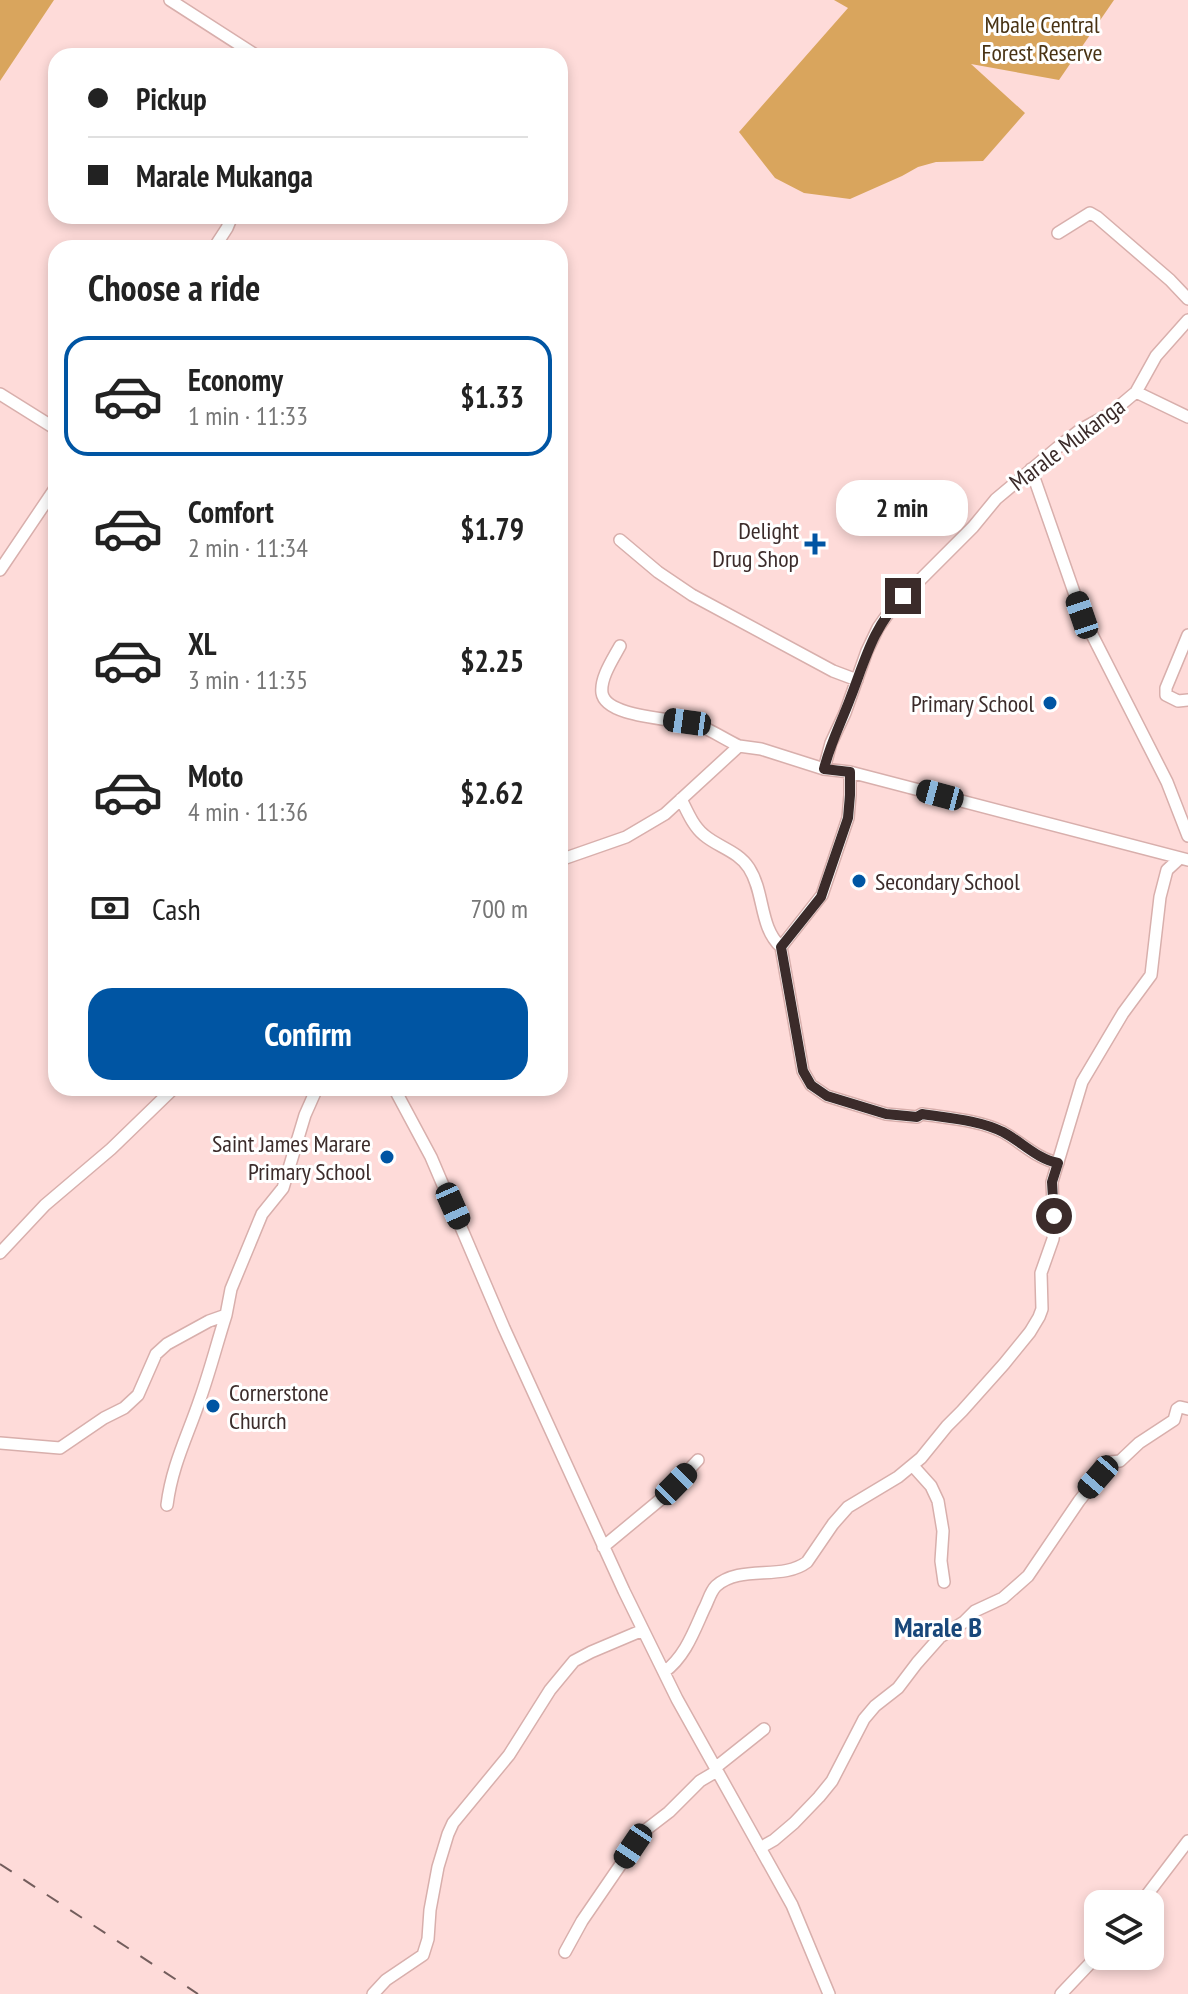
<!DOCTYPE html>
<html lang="en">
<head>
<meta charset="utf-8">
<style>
  :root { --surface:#fff; --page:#f2f2f2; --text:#222; --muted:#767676; --line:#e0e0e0; --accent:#0055a3 }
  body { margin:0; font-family:"PT Sans Narrow",sans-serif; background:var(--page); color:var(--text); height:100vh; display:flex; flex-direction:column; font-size:30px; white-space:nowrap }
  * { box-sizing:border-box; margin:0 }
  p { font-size:26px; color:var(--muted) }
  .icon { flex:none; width:44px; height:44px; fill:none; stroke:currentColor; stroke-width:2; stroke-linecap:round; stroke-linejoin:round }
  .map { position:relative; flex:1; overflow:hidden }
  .sheet { position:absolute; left:48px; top:240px; width:520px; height:856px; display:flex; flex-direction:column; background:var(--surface); border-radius:24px; box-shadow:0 4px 12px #0003 }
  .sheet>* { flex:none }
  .banner { position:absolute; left:48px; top:48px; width:520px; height:176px; border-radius:24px; box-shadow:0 4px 12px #0003; display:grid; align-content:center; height:176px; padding:0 40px; background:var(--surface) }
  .fabs { position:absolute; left:1084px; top:1890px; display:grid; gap:16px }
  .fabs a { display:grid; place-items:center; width:80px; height:80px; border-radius:16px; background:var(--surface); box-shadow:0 4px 12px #0003; font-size:40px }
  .end { position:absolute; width:36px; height:36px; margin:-18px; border:10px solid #3b2b2a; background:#fff; box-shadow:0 0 0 4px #fff }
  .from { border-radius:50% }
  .bubble { position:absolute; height:56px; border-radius:24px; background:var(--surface); box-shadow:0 4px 12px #0003; font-size:26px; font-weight:800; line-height:56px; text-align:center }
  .car { position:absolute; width:24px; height:48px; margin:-24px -12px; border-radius:10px; box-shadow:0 0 6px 2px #0007; background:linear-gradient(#222 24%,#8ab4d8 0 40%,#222 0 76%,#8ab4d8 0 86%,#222 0) }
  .banner b { display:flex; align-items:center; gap:28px; height:76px; font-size:30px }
  .banner b+b { border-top:2px solid var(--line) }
  .banner i { width:20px; height:20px; background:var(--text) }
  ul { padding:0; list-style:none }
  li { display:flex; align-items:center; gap:24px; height:120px; margin:0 16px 12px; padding:0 24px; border:4px solid transparent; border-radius:24px }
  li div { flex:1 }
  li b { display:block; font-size:30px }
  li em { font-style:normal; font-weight:800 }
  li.active { border-color:var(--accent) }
  li>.icon { width:72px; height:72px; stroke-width:1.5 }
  h2 { padding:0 40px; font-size:36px; line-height:96px }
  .pay { display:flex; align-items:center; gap:20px; height:88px; padding:0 40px; font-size:30px }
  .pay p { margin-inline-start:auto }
  .button { display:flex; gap:16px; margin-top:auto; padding:16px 40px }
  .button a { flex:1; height:92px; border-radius:24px; background:var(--accent); color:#fff; font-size:32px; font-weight:800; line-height:92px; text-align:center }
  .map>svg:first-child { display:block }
  .forest { fill:#d9a55d }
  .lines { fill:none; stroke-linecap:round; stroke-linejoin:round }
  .minor-casing { stroke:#d8afac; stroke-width:14 }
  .minor { stroke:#fff; stroke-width:11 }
  .rail { stroke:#735d5c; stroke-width:2; stroke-dasharray:14 14; stroke-linecap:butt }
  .route { stroke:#3b2b2a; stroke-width:10 }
  .poi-dot { fill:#0055a3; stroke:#fff; stroke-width:3 }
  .labels { text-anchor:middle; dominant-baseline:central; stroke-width:6; stroke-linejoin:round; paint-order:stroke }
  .park-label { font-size:24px; fill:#493314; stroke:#fff }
  .street-label { font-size:24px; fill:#3b2b2a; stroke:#fff }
  .poi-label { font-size:24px; fill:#3b2b2a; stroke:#fff; text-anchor:end }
  .quarter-label { font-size:28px; font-weight:bold; fill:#18477a; stroke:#fff }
</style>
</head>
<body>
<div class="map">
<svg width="1188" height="1994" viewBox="0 0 1188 1994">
  <rect width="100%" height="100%" fill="#fedbd9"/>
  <path class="forest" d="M 0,0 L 54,0 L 0,81 Z
    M 834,0 L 1114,0 L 1059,80 L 971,64 L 1025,113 L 983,161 L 936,162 L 918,167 L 902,176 L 850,199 L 804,193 L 775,178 L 739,132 L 848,8 Z"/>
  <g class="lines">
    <defs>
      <path id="minor" d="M 170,0 L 257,56
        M 1058,233 L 1090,213 L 1097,217 L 1170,280 L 1188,299
        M 214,248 L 227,228 L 232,216
        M 1136,392 L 1188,417
        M 0,394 L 56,429
        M 1031,469 L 1082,615 L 1167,782 L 1188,836
        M 620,540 L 658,572 L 692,595 L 833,671 L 857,680
        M 0,570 L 56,487
        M 1188,635 L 1166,688 L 1166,695 L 1178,701 L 1188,700
        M 620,646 C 613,659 600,678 602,693 C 606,719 680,718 700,726 C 713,731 726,740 739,746
        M 824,769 L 831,743 L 845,713 L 867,651 L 878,628 L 892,608 L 973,527 L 996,499 L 1057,448 L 1080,430 L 1111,413 L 1136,392 L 1156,356 L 1188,320
        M 850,772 L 850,795 L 848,818 L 822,895 L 781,947 L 803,1071 L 811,1085 L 827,1096 L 886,1114 L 917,1117 L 922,1114 C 948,1118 979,1120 1003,1132 C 1021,1142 1037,1159 1058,1163
        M 681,799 C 687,811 693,826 704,835 C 718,847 738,851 749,868 C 765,893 759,927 781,947
        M 560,860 L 626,837 L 665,814 L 739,746 L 761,749 L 824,769 L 850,772 L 1188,860
        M 394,1088 L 431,1157 L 504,1328 L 624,1591 L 677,1699 L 792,1905 L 829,1994
        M 0,1253 L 45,1205 L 111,1149 L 174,1088
        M 0,1443 L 60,1448 L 104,1418 L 124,1408 L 138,1395 L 156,1354 L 167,1344 L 209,1321 L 226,1315 L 231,1289 L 262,1214 L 283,1188 L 305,1115 L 317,1088
        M 913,1466 L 931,1486 L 938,1501 L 943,1531 L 941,1561 L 944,1582
        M 167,1505 C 172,1465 188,1435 200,1399 C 210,1371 217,1343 226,1315
        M 603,1547 L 661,1499 L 698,1460
        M 664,1672 C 685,1657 694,1631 704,1609 C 708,1602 710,1592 716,1586 C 741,1564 782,1581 807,1562 L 833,1524 L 848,1507 L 898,1477 L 921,1458 L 947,1426 L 962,1411 L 1004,1364 L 1030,1332 L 1039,1317 L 1042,1309 L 1041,1273 L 1053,1239 L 1054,1228 L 1052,1182 L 1082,1082 L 1123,1013 L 1151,975 L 1160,897 L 1167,870 L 1180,858
        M 715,1768 L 764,1729
        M 760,1848 L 774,1840 L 794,1823 L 819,1797 L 832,1781 L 864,1719 L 875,1706 L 898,1688 L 917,1663 L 940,1637 L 964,1622 L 975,1611 L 1003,1598 L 1028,1576 L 1079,1501 L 1098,1477 L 1097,1472 L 1102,1463 L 1120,1461 L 1139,1443 L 1174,1420 L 1177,1409 L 1180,1407 L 1188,1409
        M 1140,1904 L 1188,1841
        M 565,1952 L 582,1921 L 643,1832 L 669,1812 L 700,1781 L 717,1771
        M 373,1994 L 386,1980 L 423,1955 L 428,1939 L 430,1910 L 438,1867 L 448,1834 L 453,1823 L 509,1755 L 550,1690 L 574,1661 L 591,1652 L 643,1630
        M 1061,1994 L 1098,1955"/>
    </defs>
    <use href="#minor" class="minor-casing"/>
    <use href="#minor" class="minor"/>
    <path class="rail" d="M 0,1864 L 198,1994"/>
  </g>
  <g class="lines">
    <path class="route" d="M 903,596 C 872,629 866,658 850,699 C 841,723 830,744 824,769 L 850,772 L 850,795 L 848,818 L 823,891 L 821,897 L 781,947 L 803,1071 L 811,1085 L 827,1096 L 886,1114 L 917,1117 L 922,1114 C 948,1118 979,1120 1003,1132 C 1022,1142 1037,1159 1058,1163 L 1052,1182 L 1054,1216"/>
  </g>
  <g class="poi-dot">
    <path d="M811 532h8v8h8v8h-8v8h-8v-8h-8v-8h8z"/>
    <circle cx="1050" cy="703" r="8"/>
    <circle cx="859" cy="881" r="8"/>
    <circle cx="387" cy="1157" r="8"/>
    <circle cx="213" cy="1406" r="8"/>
  </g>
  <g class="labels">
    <g class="park-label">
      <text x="1042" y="24">Mbale Central<tspan x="1042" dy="28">Forest Reserve</tspan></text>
    </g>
    <g class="street-label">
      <text transform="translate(1067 444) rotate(-37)">Marale Mukanga</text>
    </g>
    <g class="poi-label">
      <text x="799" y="530">Delight<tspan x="799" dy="28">Drug Shop</tspan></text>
      <text x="1034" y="703">Primary School</text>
      <text x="875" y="881" text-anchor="start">Secondary School</text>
      <text x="371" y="1143">Saint James Marare<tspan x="371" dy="28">Primary School</tspan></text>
      <text x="229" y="1392" text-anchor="start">Cornerstone<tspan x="229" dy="28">Church</tspan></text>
    </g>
    <g class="quarter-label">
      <text x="938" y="1626">Marale B</text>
    </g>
  </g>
</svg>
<div class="fabs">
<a><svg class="icon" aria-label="layers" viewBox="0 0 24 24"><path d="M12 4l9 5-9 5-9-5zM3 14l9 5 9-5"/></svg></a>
</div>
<i class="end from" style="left:1054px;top:1216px"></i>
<i class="end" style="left:903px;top:596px"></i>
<div class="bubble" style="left:836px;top:480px;width:132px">2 min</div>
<i class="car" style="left:1082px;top:615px;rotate:341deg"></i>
<i class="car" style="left:687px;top:722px;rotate:278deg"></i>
<i class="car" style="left:940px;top:795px;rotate:285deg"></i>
<i class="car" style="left:453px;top:1206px;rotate:156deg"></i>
<i class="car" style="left:1098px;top:1477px;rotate:221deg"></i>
<i class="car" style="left:676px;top:1484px;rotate:45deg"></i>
<i class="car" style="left:633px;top:1846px;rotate:214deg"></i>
<div class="banner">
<b><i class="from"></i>Pickup</b>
<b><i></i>Marale Mukanga</b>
</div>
<section class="sheet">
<h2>Choose a ride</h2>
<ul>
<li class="active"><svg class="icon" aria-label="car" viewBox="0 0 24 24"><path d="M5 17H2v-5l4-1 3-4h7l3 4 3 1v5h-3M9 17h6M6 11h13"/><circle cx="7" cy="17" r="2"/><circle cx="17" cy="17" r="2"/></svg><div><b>Economy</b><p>1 min · 11:33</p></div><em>$1.33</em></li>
<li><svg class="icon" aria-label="car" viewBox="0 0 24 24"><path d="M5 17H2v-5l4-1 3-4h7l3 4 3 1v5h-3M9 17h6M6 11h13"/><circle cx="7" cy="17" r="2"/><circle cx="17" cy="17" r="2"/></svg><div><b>Comfort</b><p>2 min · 11:34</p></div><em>$1.79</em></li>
<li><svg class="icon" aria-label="car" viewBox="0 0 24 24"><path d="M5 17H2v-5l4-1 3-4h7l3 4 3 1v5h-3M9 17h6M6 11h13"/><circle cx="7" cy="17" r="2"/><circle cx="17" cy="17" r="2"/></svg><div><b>XL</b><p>3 min · 11:35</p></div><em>$2.25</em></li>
<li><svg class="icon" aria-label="car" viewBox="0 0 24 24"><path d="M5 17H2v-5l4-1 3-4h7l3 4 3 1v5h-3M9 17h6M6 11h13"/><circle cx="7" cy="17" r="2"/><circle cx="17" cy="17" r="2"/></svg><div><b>Moto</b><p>4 min · 11:36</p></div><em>$2.62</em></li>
</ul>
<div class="pay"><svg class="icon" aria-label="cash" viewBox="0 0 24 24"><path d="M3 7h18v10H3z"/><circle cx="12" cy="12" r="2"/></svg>Cash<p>700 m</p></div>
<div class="button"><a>Confirm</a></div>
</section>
</div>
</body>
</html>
